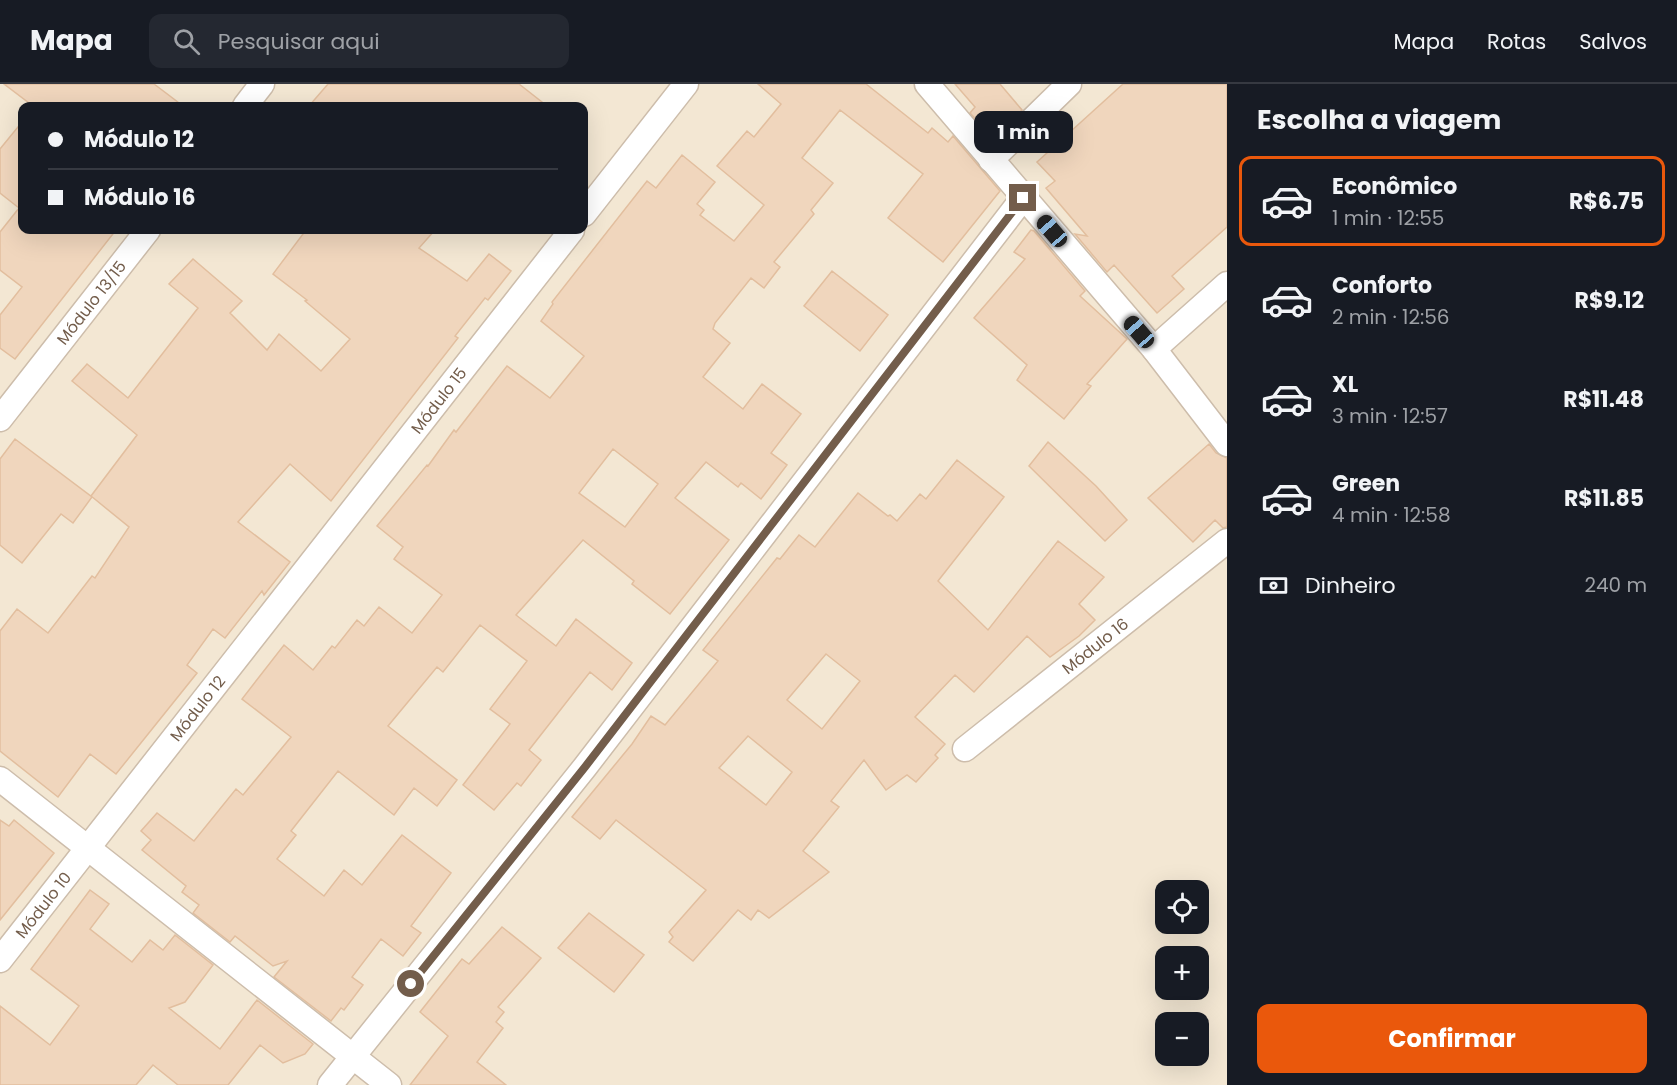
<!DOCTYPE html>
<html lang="pt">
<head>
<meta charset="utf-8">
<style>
  :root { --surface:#171b24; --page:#242831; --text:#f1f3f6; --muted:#9ea1a6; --line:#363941; --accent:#ea580c }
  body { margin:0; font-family:Poppins,sans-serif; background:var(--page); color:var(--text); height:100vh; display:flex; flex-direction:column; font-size:22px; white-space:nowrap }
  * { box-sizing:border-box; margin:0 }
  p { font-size:20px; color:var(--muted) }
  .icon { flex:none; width:33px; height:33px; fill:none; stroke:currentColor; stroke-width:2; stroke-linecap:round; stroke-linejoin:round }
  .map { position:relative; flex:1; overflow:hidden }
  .details { display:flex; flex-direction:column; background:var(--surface); width:450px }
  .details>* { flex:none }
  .hud { position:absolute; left:18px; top:18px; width:570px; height:132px; border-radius:12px; box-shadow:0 6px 24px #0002; display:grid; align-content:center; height:132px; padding:0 30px; background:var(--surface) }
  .fabs { position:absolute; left:1155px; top:796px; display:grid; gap:12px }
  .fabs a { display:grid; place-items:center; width:54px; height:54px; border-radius:12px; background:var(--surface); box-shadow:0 6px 24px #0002; font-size:30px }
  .end { position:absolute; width:27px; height:27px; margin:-14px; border:8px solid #735d4b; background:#fff; box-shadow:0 0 0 3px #fff }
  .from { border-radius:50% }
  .bubble { position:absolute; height:42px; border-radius:12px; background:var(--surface); box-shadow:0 6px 24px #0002; font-size:20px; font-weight:700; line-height:42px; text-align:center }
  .car { position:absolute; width:18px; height:36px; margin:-18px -9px; border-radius:8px; box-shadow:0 0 4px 2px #0007; background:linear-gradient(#222 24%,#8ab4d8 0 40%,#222 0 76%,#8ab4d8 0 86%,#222 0) }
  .hud b { display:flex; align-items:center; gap:21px; height:57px; font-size:22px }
  .hud b+b { border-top:2px solid var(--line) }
  .hud i { width:15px; height:15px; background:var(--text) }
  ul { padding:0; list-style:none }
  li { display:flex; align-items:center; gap:18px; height:90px; margin:0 12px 9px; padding:0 18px; border:3px solid transparent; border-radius:12px }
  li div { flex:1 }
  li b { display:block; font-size:22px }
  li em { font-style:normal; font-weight:700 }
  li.selected { border-color:var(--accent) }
  li>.icon { width:54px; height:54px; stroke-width:1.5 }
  h2 { padding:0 30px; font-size:27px; line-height:72px }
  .pay { display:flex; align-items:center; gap:15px; height:66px; padding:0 30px; font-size:22px }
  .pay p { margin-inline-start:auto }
  .cta { display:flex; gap:12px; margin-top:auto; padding:12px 30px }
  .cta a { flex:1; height:69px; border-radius:12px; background:var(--accent); color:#fff; font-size:24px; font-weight:700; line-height:69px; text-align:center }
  header { display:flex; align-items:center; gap:36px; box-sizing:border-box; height:84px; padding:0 30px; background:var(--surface); border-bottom:2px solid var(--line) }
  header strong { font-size:28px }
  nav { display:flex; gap:33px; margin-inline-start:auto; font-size:21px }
  .search { width:420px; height:54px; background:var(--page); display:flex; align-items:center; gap:15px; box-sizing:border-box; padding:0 21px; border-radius:12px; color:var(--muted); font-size:22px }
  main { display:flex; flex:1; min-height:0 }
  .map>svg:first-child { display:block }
  .residential { fill:#f3e7d3; fill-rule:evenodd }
  .building { fill:#f0d6bd; stroke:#e2be9e; stroke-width:1.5; fill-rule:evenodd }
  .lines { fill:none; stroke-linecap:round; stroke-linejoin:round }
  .minor-casing { stroke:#cdbdab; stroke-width:27 }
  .minor { stroke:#fff; stroke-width:24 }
  .route { stroke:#735d4b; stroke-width:8 }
  .labels { text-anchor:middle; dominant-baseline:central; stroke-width:5; stroke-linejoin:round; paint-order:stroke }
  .street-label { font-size:16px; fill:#735d4b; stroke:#fef8eb }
</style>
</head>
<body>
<header>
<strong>Mapa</strong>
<div class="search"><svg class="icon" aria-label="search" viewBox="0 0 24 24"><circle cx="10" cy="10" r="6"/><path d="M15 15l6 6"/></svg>Pesquisar aqui</div>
<nav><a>Mapa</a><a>Rotas</a><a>Salvos</a></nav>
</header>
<main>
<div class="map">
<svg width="1227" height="1001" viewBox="0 0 1227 1001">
  <rect width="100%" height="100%" fill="#fbf5e5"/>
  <path class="residential" d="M 0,0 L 1227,0 L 1227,1001 L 0,1001 ZM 22,22 L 584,22 L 584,146 L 22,146 ZM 1166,807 L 1198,807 L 1198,840 L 1166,840 ZM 1166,873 L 1198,873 L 1198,906 L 1166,906 ZM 1166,939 L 1198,939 L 1198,972 L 1166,972 Z"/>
  <path class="building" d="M 4,0 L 154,0 L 183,22 L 33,22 Z
    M 328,0 L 519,0 L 547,22 L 309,22 Z
    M 758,0 L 866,0 L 928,49 L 932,44 L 948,58 L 953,52 L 1000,107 L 943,178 L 888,134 L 923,90 L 840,26 L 802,74 L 833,99 L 811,126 L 814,130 L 774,178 L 780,183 L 764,204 L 751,194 L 715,239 L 713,245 L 730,259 L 703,293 L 743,325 L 762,300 L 801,330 L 771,369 L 787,381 L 761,415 L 741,399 L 738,403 L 706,378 L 675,414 L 729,456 L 670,530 L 632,500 L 634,497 L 583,456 L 516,531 L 556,562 L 576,535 L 632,579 L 612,606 L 590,588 L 529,666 L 541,676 L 521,702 L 517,699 L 494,726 L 463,701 L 510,640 L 490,625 L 527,577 L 480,541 L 443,588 L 437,583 L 388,642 L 457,696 L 437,722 L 414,704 L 394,731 L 338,687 L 291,747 L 296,751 L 277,775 L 324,812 L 344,786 L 362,801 L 402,751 L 451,789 L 411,842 L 421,849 L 403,872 L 381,855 L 352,893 L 363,901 L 344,926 L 341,924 L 331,937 L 274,893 L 287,877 L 273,882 L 235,852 L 230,858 L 193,829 L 199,821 L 182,808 L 186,802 L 142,766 L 151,756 L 141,747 L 157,729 L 194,757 L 236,705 L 243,711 L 291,653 L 242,615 L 284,561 L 313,586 L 332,562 L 335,564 L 357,536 L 364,542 L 379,523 L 412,549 L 442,511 L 394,475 L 403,463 L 377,442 L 427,381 L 428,382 L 454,346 L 456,348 L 507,282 L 550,314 L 584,272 L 541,237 L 553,220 L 552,218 L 647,97 L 656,104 L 682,71 L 715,98 L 697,120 L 704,126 L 700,131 L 734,157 L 764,121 L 717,82 L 747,47 L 754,53 L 781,20 ZM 613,365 L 658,400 L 625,443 L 579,409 Z
    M 955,0 L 1000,0 L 1022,26 L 1002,45 L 982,42 L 970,29 L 975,23 Z
    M 1123,0 L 1227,0 L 1227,143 L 1172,192 L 1184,205 L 1157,229 L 1114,181 L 1107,188 L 1075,150 L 1087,152 L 1046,104 L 1055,97 L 1037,78 Z
    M 22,38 L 22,146 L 116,146 L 15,275 L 0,264 L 0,231 L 22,203 L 0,186 L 0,148 L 19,124 L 0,109 L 0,65 Z
    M 306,146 L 435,146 L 419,164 L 467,197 L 489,170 L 511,187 L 488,216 L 485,214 L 455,252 L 458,254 L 331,417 L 290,380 L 238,438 L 290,478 L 264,511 L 262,507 L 225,554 L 213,545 L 187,581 L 197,589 L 116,690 L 90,670 L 58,713 L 0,667 L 0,547 L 17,525 L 48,549 L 92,492 L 95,494 L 129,443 L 91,412 L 137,351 L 72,297 L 87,280 L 128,314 L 198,224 L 169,200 L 193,175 L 242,217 L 230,229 L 267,266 L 279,250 L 321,287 L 350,255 L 305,217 L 307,216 L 273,190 Z
    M 1031,146 L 1034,147 L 1085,207 L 1080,212 L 1127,255 L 1087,300 L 1091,302 L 1064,335 L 1017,296 L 1027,281 L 974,234 L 1025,175 L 1014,168 Z
    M 832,187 L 888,231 L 860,267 L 804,222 Z
    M 15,355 L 92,413 L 73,439 L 61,430 L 22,479 L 0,461 L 0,375 Z
    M 1048,358 L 1096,402 L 1127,436 L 1105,457 L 1029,382 Z
    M 1209,360 L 1216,369 L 1227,374 L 1227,443 L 1223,444 L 1215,436 L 1193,458 L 1148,414 Z
    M 957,376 L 1004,413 L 938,497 L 988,546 L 1058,457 L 1104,493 L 1079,520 L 1095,536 L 1079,552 L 1050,573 L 1027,552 L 974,608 L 955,591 L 915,633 L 945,660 L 935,671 L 938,674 L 916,698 L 907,691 L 886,706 L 864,676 L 831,717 L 839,723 L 803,767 L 829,788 L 769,834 L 758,826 L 751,836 L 738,826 L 693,877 L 669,858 L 673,853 L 669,848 L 706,806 L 616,736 L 600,755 L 572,733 L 632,660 L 651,632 L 665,641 L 718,577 L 703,566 L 777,474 L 780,475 L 799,451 L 815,463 L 858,409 L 888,432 L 890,431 L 897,437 L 920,410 L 926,415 ZM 826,570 L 860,597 L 822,645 L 787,616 ZM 748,652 L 792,688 L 766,721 L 719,684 Z
    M 0,736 L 9,742 L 14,736 L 54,769 L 0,836 Z
    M 90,806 L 109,820 L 90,845 L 132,878 L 150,856 L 163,866 L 175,851 L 213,881 L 185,918 L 169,924 L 220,965 L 257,916 L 313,960 L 305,970 L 283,979 L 260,961 L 228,1001 L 178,1001 L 153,981 L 136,1001 L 0,1001 L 0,922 L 50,961 L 79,922 L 31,885 Z
    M 589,829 L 644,871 L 614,908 L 558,864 Z
    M 502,843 L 541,874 L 498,923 L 504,928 L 496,938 L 503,944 L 477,978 L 506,1001 L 410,1001 L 448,952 L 420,928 L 462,875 L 469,880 Z"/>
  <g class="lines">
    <defs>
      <g id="minor">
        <path d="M 927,0 L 1154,265 L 1227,360"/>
        <path d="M 245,22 L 262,0"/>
        <path d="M 991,76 L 1069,0"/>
        <path d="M 584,130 L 686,0"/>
        <path d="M 1154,265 L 1227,200"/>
        <path id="s1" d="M 0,335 L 148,146"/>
        <path id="s2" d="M 965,665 L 1227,457"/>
        <path d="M 0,695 L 389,1001"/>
        <path id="s3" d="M 0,876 L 572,146"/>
        <path d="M 330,1001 L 585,683 L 1023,114"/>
      </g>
    </defs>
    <use href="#minor" class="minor-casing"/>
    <use href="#minor" class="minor"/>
  </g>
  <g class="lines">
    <path class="route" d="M 411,900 L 585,683 L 1023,114"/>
  </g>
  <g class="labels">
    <g class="street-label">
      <text stroke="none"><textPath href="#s1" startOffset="148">Módulo 13/15</textPath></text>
      <text stroke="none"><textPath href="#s3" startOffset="711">Módulo 15</textPath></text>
      <text stroke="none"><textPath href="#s2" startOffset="166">Módulo 16</textPath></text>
      <text stroke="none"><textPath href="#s3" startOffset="320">Módulo 12</textPath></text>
      <text stroke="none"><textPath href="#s3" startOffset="70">Módulo 10</textPath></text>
    </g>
  </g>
</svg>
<div class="fabs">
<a><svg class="icon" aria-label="locate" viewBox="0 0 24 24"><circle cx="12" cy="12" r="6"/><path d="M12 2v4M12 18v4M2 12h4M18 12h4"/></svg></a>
<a>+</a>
<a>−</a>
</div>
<i class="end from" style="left:411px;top:900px"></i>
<i class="end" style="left:1023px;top:114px"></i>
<div class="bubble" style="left:974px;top:27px;width:99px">1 min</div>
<i class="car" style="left:1052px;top:147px;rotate:319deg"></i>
<i class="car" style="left:1139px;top:248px;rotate:319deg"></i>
<div class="hud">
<b><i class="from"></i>Módulo 12</b>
<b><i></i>Módulo 16</b>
</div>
</div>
<section class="details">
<h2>Escolha a viagem</h2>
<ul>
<li class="selected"><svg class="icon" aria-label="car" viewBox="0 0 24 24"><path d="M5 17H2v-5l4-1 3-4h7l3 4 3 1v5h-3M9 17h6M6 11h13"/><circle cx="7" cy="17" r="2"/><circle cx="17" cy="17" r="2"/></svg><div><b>Econômico</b><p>1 min · 12:55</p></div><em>R$6.75</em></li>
<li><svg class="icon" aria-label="car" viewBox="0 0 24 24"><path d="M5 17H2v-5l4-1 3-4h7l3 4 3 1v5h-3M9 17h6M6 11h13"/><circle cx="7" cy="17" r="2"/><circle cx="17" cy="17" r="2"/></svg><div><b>Conforto</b><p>2 min · 12:56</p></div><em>R$9.12</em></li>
<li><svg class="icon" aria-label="car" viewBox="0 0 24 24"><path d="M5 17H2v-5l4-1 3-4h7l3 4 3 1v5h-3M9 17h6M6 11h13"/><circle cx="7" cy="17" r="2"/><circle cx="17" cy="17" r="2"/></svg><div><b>XL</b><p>3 min · 12:57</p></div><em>R$11.48</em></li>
<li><svg class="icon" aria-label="car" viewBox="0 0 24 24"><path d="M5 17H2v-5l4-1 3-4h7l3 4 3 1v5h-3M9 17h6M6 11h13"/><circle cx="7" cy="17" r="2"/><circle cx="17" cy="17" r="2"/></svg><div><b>Green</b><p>4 min · 12:58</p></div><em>R$11.85</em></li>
</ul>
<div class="pay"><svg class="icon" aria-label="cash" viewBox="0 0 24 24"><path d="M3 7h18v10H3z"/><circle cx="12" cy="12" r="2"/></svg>Dinheiro<p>240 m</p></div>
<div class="cta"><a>Confirmar</a></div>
</section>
</main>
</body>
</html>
